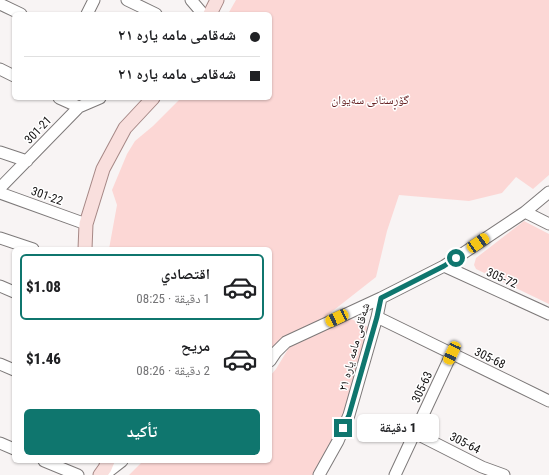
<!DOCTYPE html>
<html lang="ar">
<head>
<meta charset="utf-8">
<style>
  :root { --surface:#fff; --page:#f6f6f6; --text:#202124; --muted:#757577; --line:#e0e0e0; --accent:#0f766e }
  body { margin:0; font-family:"Roboto Condensed","Noto Naskh Arabic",sans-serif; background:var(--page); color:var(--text); direction:rtl; height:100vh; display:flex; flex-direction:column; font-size:15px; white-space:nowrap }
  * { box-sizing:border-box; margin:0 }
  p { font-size:13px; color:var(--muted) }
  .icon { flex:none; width:22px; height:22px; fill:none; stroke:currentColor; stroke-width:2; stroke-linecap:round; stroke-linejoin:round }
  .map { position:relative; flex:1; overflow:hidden; direction:ltr }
  .drawer { position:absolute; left:12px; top:247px; width:260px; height:216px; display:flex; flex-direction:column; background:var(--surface); border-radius:6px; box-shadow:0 1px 3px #0004; direction:rtl }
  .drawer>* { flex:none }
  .banner { position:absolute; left:12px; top:12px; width:260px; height:88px; border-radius:6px; box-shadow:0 1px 3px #0004; direction:rtl; display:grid; align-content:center; height:88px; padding:0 12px; background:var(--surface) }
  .end { position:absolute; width:18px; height:18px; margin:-9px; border:5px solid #0f766e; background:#fff; box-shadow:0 0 0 2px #fff }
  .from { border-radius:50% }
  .bubble { position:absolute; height:28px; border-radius:6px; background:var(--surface); box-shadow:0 1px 3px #0004; font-size:13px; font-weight:800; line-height:28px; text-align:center; direction:rtl }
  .car { position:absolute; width:12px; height:24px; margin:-12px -6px; border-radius:5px; box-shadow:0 0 3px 1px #0007; background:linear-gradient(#f5c518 24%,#345 0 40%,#f5c518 0 76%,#345 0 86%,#f5c518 0) }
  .banner b { display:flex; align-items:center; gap:14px; height:38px; font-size:15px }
  .banner b+b { border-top:1px solid var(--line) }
  .banner i { width:10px; height:10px; background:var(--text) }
  ul { padding:7px 0 0; list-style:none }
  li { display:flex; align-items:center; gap:12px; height:66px; margin:0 8px 6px; padding:0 4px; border:2px solid transparent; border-radius:6px }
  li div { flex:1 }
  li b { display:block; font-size:15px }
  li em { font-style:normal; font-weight:800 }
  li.active { border-color:var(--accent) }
  li>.icon { width:36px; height:36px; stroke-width:1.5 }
  .cta { display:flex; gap:8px; margin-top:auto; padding:8px 12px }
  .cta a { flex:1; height:46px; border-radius:6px; background:var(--accent); color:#fff; font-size:16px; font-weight:800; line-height:46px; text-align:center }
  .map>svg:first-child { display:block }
  .green { fill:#fcd7d5 }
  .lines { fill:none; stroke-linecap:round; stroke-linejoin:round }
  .minor-casing { stroke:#7d7979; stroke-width:13 }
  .major-casing { stroke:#a68886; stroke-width:15 }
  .minor { stroke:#fff; stroke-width:11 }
  .major { stroke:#f9dfdd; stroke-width:13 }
  .route { stroke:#0f766e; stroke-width:5 }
  .labels { text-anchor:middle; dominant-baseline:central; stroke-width:3; stroke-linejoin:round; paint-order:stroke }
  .park-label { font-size:12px; fill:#651f21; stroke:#fff }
  .street-label { font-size:12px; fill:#121010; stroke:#fff }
</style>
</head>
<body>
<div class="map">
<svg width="549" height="475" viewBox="0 0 549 475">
  <rect width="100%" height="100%" fill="#f8f4f4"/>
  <path class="green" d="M 236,0 L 549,0 L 549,175 L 533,189 L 516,177 L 502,193 L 469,201 L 399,195 L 387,231 L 376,277 L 325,317 L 283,338 L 270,349 L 270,249 L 109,249 L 117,205 L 112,190 L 127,154 L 135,141 L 153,126 L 181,98 L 270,98 L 270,14 L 228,14 Z
    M 524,221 L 549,234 L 549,304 L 476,269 L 474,265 L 476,258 Z
    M 349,318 L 368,327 L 341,429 L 313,475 L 129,475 L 143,461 L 270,461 L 270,376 L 276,369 L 290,346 Z"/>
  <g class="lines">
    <defs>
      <path id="minor" d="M 127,0 L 156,14
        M 191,0 L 203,14
        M 0,4 L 21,14
        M 87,14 L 94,0
        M 0,69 L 14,76
        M 59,98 L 79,107
        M 0,152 L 27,161
        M 0,188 L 79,107 L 100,98
        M 0,193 L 86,224
        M 525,212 L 549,224
        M 0,238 L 33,249
        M 444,266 L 549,314
        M 0,286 L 14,292
        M 377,317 L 549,401
        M 270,361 L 276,352 L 286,342 L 381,298
        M 0,364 L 14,370
        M 415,433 L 482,467 L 504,475
        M 0,443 L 14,449
        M 44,461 L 78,475
        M 104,475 L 122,461
        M 319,475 L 338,441 L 349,415 L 377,317 L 381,298 L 444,266 L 525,212 L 549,192
        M 395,475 L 452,353"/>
      <path id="major" d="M 210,14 L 217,0
        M 85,249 L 86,224 L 103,169 L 125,128 L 153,98
        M 100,475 L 105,468 L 108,461"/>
    </defs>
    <use href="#minor" class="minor-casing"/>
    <use href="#major" class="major-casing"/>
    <use href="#minor" class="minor"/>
    <use href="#major" class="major"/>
  </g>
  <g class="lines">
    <path class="route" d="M 343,428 L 349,415 L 377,317 L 381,298 L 444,266 L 456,258"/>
  </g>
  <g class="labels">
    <g class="park-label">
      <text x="370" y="100">گۆڕستانی سەیوان</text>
    </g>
    <g class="street-label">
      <text transform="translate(38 130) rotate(-46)">301-21</text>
      <text transform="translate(47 196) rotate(20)">301-22</text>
      <text transform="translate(502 278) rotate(24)">305-72</text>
      <text transform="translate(354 347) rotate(-75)">شەقامی مامە یارە ٢١</text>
      <text transform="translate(490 358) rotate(26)">305-68</text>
      <text transform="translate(422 387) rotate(-65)">305-63</text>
      <text transform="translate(465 443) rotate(27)">305-64</text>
    </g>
  </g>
</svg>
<i class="end from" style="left:456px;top:258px"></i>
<i class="end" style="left:343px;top:428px"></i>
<div class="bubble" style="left:357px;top:414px;width:82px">1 دقيقة</div>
<i class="car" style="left:478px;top:243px;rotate:56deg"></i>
<i class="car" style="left:337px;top:318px;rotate:245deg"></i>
<i class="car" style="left:452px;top:353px;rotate:205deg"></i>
<div class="banner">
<b><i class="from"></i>شەقامی مامە یارە ٢١</b>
<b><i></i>شەقامی مامە یارە ٢١</b>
</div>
<section class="drawer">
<ul>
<li class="active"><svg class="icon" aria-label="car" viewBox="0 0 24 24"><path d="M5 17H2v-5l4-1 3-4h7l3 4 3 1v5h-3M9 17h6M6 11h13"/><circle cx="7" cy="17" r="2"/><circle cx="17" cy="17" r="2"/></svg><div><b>اقتصادي</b><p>1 دقيقة · 08:25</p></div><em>$1.08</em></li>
<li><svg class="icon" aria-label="car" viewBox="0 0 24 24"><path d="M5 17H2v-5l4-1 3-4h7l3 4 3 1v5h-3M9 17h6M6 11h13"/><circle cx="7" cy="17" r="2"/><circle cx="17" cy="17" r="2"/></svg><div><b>مريح</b><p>2 دقيقة · 08:26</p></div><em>$1.46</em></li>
</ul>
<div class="cta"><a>تأكيد</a></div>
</section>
</div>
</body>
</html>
